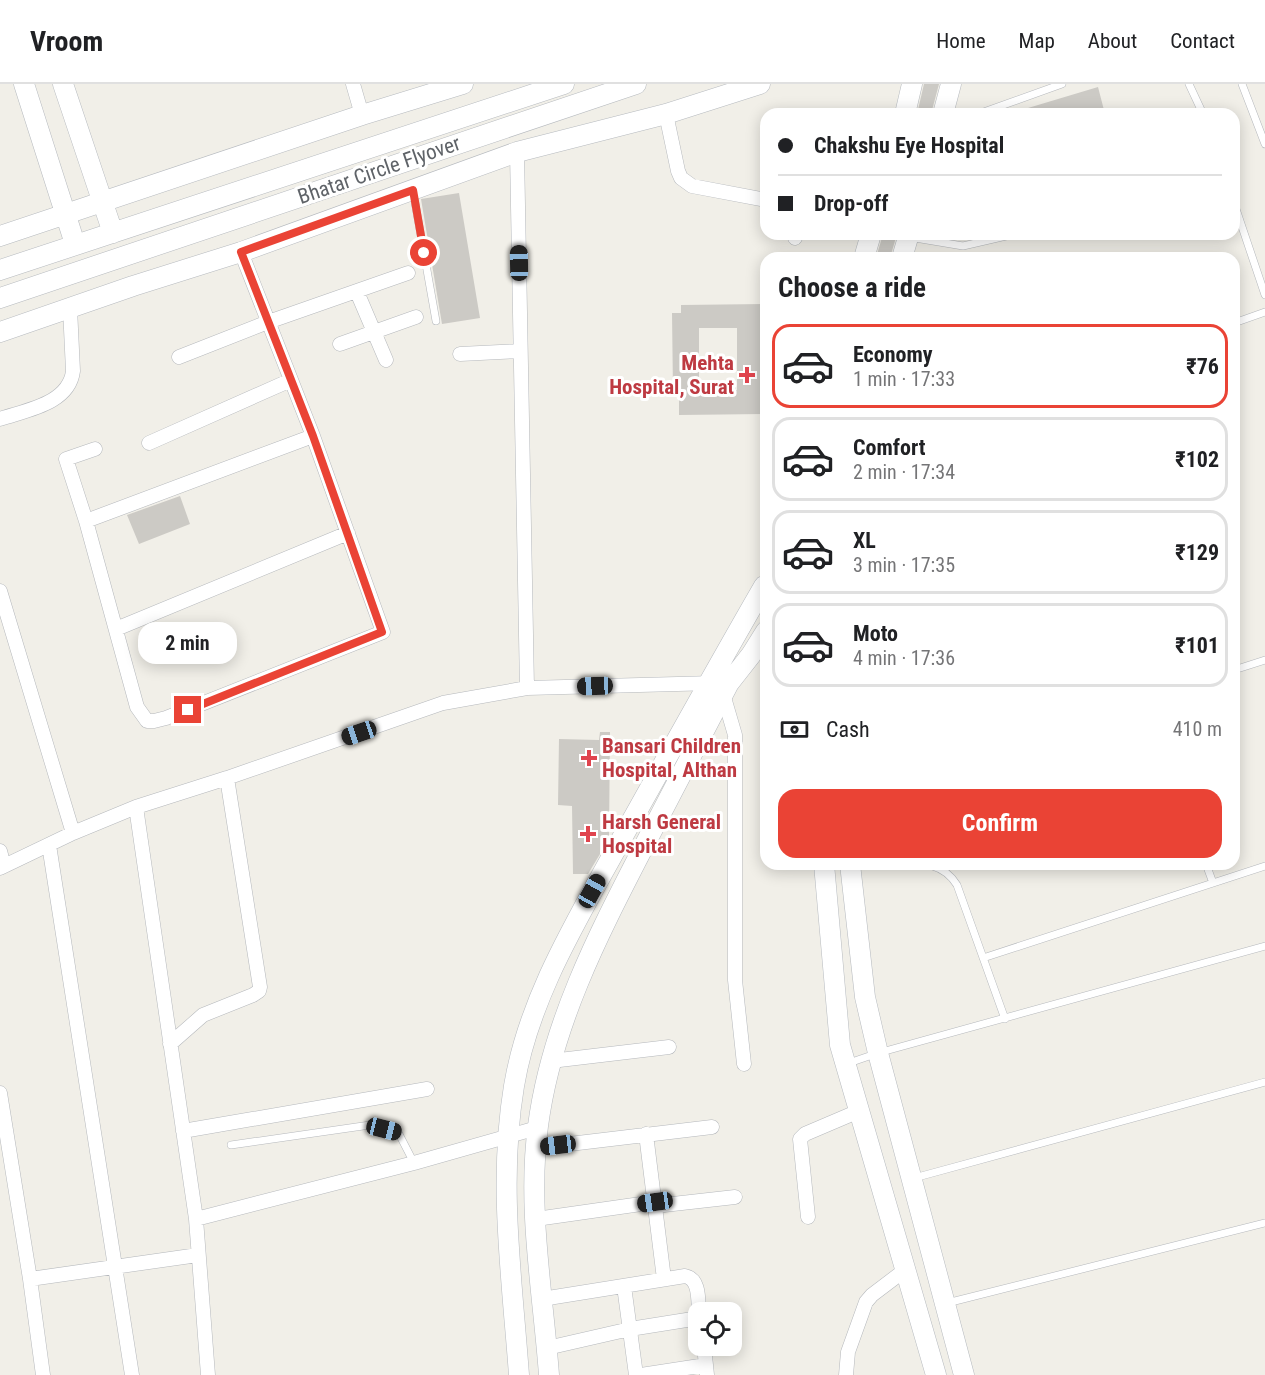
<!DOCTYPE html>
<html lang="en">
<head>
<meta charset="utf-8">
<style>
  :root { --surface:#fff; --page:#f6f6f6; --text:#202124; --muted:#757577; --line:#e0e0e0; --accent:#ea4335 }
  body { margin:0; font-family:"Roboto Condensed",sans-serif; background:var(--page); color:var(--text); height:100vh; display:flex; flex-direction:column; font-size:22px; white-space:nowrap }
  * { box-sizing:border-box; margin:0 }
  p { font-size:20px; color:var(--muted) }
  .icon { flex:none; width:33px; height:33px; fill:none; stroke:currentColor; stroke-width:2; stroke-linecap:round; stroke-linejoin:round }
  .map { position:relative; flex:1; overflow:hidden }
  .sheet { position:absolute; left:760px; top:168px; width:480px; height:618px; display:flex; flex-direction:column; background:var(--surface); border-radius:18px; box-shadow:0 3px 15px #0003 }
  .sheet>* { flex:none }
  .top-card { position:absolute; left:760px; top:24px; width:480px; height:132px; border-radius:18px; box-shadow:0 3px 15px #0003; display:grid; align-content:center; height:132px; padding:0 18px; background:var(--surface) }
  .fabs { position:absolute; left:688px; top:1218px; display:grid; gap:12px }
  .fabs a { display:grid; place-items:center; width:54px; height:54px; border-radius:12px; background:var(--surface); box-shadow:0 3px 15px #0003; font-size:30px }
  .end { position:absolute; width:27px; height:27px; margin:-14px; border:8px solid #ea4335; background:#fff; box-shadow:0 0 0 3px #fff }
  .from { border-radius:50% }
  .bubble { position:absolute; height:42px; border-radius:18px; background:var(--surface); box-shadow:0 3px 15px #0003; font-size:20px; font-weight:700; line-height:42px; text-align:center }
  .car { position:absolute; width:18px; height:36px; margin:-18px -9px; border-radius:8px; box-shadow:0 0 4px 2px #0007; background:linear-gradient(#222 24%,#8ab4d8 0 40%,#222 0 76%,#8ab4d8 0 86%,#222 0) }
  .top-card b { display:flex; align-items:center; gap:21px; height:57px; font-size:22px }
  .top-card b+b { border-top:2px solid var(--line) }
  .top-card i { width:15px; height:15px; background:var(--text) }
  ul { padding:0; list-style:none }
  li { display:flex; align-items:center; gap:18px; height:84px; margin:0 12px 9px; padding:0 6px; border:3px solid var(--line); border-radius:18px }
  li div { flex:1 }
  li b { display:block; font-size:22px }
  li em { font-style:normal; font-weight:700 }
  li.on { border-color:var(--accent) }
  li>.icon { width:54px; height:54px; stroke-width:1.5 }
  h2 { padding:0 18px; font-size:27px; line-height:72px }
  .pay { display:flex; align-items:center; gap:15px; height:66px; padding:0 18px; font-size:22px }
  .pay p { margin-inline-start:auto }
  .button { display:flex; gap:12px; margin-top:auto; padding:12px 18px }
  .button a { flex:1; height:69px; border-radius:18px; background:var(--accent); color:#fff; font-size:24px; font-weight:700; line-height:69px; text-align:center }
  header { display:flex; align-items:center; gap:36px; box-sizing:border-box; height:84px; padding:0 30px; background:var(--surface); border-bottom:2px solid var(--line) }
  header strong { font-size:28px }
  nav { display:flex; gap:33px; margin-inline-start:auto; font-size:21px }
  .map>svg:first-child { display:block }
  .building { fill:#cccac5; fill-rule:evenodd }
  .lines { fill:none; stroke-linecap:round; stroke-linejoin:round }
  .lane-casing { stroke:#b5b8bc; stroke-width:8 }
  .street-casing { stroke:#b5b8bc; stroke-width:15 }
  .secondary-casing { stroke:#b6babf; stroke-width:21 }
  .lane { stroke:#fff; stroke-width:7 }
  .street { stroke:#fff; stroke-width:14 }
  .secondary { stroke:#fff; stroke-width:20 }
  .route { stroke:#ea4335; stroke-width:8 }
  .health-dot { fill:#e0444e; stroke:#fff; stroke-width:2 }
  .labels { text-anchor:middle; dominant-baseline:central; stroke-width:6; stroke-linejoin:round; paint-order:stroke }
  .street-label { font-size:21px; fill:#5f6368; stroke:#fff }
  .health-label { font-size:21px; font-weight:bold; fill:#be3a42; stroke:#fff; text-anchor:start }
</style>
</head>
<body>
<header>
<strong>Vroom</strong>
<nav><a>Home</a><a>Map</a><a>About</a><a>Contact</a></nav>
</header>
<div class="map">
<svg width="1265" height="1291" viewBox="0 0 1265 1291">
  <rect width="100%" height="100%" fill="#f1efe8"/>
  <path class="building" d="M 924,0 L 939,0 L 931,30 L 917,30 Z
    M 1098,3 L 1105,30 L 1018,30 L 1018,27 Z
    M 459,109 L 480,234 L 442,240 L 421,115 Z
    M 883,150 L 897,150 L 890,174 L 876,174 Z
    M 766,220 L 766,330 L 679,331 L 679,308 L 673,308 L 672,229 L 681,229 L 681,221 ZM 699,244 L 737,244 L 737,306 L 699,306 Z
    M 180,412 L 190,440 L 139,460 L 127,431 Z
    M 600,648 L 610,648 L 609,752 L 602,766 L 600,766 L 600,770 L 588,790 L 573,790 L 572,722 L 558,721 L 559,655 L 599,656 Z"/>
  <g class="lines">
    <defs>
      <path id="lane" d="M 1189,0 L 1203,30
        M 1242,0 L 1265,60
        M 978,30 L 1062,0
        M 413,107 L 436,237
        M 1234,119 L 1265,211
        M 909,153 L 963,162 L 1015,150
        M 1234,239 L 1265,228
        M 1234,586 L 1265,576
        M 886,780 C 915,781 940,774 957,801 L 1005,935
        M 1206,780 L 1213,799
        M 983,874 L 1265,782
        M 846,980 L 878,969 L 1265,862
        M 231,1061 L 370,1041 L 398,1048 L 414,1079
        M 914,1094 L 1265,998
        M 947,1219 L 1265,1139"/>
      <path id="street" d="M 353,0 L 362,31
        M 666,30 L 678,87 L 681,94 L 692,102 L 766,116
        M 517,68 L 527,604
        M 794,150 L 795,154
        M 357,208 L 386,276
        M 340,260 L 416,233
        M 460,270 L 520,267
        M 179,273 L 268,238 L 408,189
        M 0,335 C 26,326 69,320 73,287 L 70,224
        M 149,359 L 291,296
        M 95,365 L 66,375 L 86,437 L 137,623 L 147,637 L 154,637 L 166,634 L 383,548 L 313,352 L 241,168
        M 86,437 L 313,352
        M 0,507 L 73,749
        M 116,545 L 348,449
        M 723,610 L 735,651 L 735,896 L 744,980
        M 136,723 L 196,1135 L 208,1291
        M 49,761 L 132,1291
        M 0,767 L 4,782
        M 0,784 L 73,749 L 136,723 L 227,694 L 443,619 L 527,604 L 715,599
        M 170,960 L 203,931 L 253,911 L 259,907 L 260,903 L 227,694
        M 551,977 L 669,963
        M 0,1009 L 30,1195 L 43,1291
        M 183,1047 L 427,1005
        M 646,1050 L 664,1195
        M 536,1064 L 712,1043
        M 655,1122 L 735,1113
        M 808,1133 L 800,1055 L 805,1050 L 859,1027
        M 196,1135 L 414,1079 L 537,1044
        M 536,1135 L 655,1118
        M 30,1195 L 198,1171
        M 624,1202 L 636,1291
        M 542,1215 L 685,1192 C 700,1195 698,1216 699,1228
        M 704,1262 L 707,1291
        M 547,1264 L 630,1245 L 699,1234
        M 641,1291 L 706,1281
        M 846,1291 L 848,1268 L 866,1218 L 872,1211 L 905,1186"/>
      <path id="secondary" d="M 24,0 L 75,160
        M 63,0 L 113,149
        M 905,30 L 912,0
        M 943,30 L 951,0
        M 0,152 L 362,31 L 463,0
        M 864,174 L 871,150
        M 902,174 L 909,150
        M 0,186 L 564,0
        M 0,214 L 636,0
        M 0,248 L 133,202 L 241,168 L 517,68 L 666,30 L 760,0
        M 824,780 L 840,961 L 936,1291
        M 850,780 L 865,913 L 878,969 L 964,1291
        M 519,1291 C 512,1195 498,1098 514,1002 C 529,912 579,833 622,754 C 669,670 716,585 764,502
        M 549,1291 C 543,1209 527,1124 538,1042 C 551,942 597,853 643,764 C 672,709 700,654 729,599 L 751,571 L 766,547"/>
    </defs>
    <use href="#lane" class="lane-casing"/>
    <use href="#street" class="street-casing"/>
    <use href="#secondary" class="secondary-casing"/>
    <use href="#lane" class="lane"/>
    <use href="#street" class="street"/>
    <use href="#secondary" class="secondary"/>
  </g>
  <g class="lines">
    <path class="route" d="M 188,626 L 382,548 L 313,352 L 241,168 L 413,106 L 424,169"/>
  </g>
  <g class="health-dot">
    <path d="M744 282h6v6h6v6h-6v6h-6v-6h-6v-6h6z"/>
    <path d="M586 665h6v6h6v6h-6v6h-6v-6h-6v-6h6z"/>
    <path d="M585 741h6v6h6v6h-6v6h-6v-6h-6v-6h6z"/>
  </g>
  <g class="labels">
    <g class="street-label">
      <text transform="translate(379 86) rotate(-19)">Bhatar Circle Flyover</text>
    </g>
    <g class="health-label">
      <text x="734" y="279" text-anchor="end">Mehta<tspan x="734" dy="24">Hospital, Surat</tspan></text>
      <text x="602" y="662">Bansari Children<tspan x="602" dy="24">Hospital, Althan</tspan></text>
      <text x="602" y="738">Harsh General<tspan x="602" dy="24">Hospital</tspan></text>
    </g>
  </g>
</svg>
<div class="fabs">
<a><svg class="icon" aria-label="locate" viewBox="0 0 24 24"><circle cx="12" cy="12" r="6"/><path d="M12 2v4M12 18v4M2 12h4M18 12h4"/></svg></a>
</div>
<i class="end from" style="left:424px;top:169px"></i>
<i class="end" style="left:188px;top:626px"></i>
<div class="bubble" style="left:138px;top:538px;width:99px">2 min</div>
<i class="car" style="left:519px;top:179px;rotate:359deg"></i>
<i class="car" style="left:595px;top:602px;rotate:268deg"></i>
<i class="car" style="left:359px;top:649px;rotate:251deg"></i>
<i class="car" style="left:592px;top:807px;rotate:29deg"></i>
<i class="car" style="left:384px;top:1045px;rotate:104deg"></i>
<i class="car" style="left:558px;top:1061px;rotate:263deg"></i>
<i class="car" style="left:655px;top:1118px;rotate:262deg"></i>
<div class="top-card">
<b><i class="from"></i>Chakshu Eye Hospital</b>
<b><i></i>Drop-off</b>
</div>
<section class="sheet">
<h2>Choose a ride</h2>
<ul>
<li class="on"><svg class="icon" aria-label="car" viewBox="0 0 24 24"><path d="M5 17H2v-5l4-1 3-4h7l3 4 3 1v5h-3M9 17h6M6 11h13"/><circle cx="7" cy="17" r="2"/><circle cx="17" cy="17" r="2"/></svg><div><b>Economy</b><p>1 min · 17:33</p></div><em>₹76</em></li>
<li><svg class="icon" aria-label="car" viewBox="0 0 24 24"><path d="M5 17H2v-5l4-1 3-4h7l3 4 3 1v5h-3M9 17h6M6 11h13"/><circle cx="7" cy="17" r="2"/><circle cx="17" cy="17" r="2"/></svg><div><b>Comfort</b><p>2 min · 17:34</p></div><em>₹102</em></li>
<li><svg class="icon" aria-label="car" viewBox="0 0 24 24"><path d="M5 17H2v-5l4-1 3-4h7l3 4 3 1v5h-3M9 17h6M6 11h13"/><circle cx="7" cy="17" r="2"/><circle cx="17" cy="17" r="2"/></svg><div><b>XL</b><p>3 min · 17:35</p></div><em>₹129</em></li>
<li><svg class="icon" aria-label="car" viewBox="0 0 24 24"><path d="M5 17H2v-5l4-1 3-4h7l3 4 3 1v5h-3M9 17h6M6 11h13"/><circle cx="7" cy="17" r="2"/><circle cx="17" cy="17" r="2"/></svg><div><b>Moto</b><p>4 min · 17:36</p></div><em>₹101</em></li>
</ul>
<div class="pay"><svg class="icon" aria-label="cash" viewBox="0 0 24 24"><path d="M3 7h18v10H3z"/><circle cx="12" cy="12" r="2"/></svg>Cash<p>410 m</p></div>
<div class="button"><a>Confirm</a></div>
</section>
</div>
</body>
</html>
